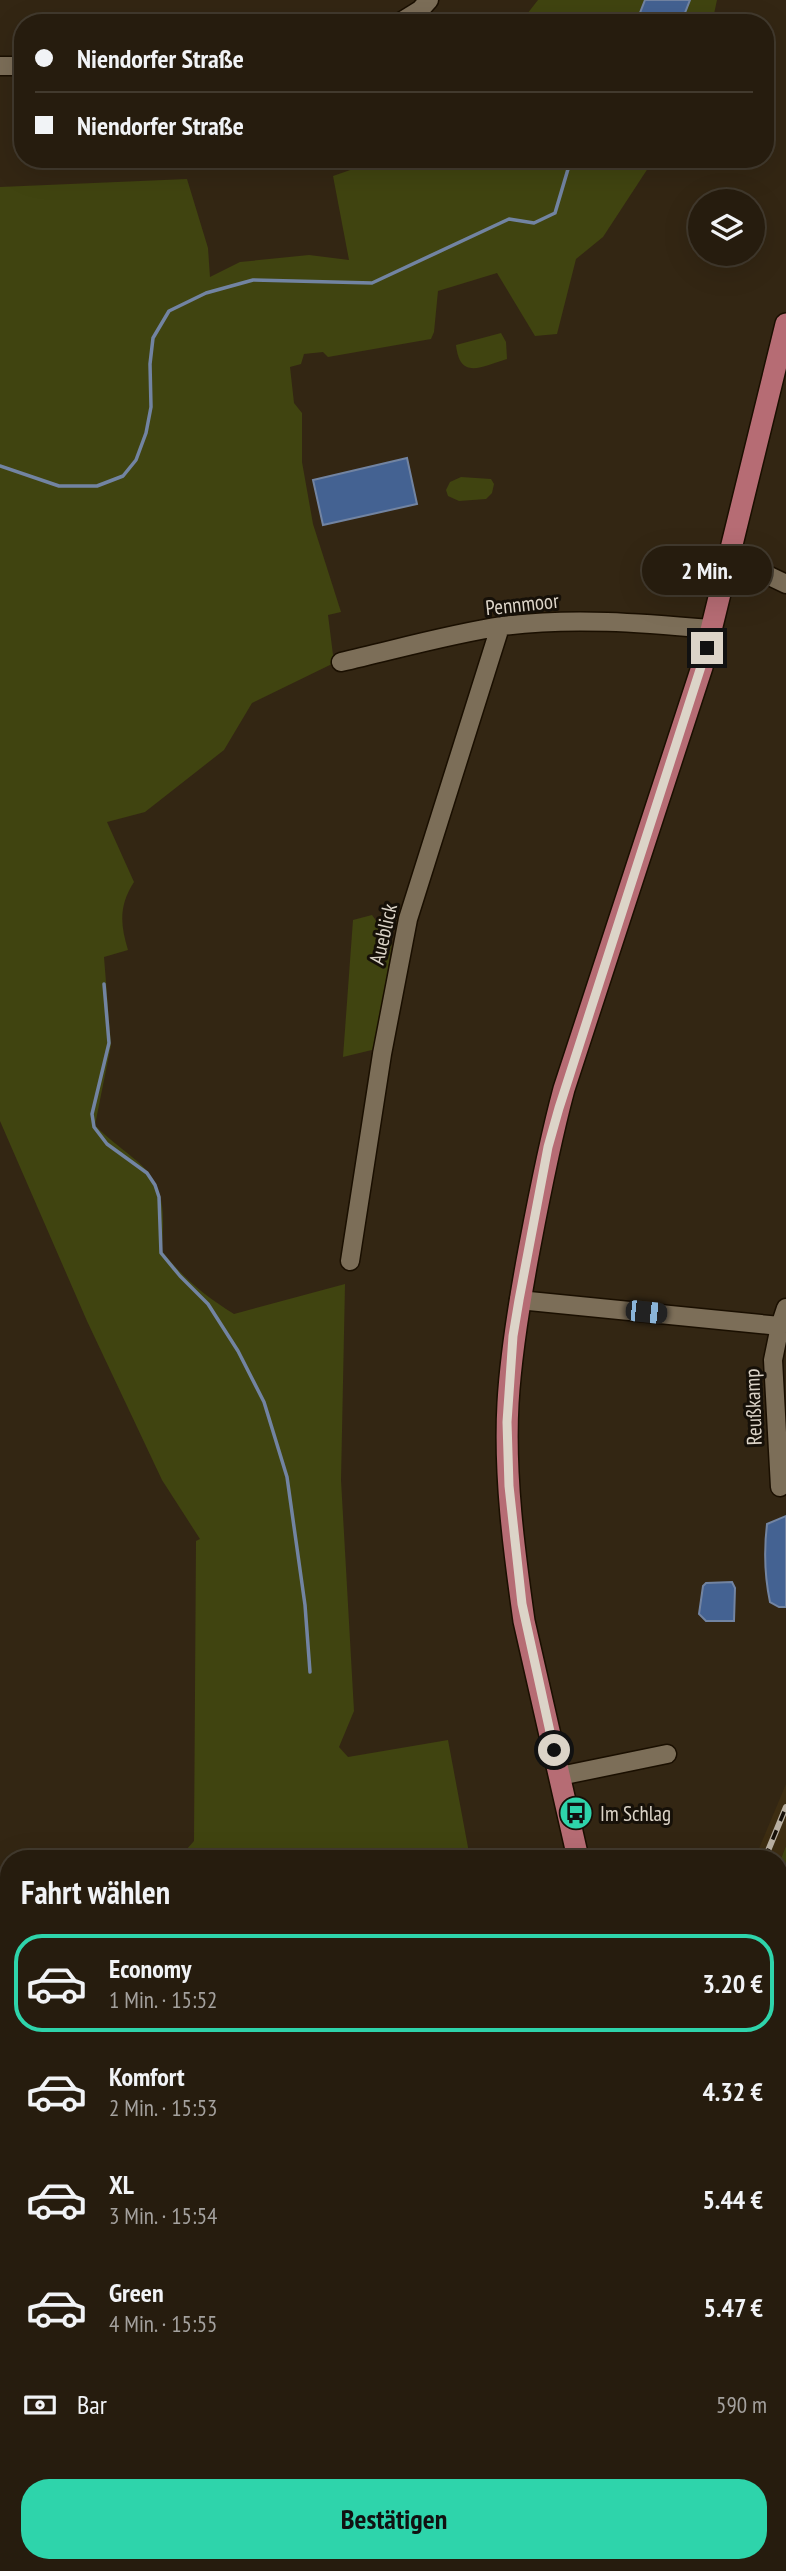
<!DOCTYPE html>
<html lang="de">
<head>
<meta charset="utf-8">
<style>
  :root { --surface:#261c0e; --page:#2e2517; --text:#f1f3f6; --muted:#a4a19e; --line:#423a2e; --accent:#2ed4ab }
  body { margin:0; font-family:"PT Sans Narrow",sans-serif; background:var(--page); color:var(--text); height:100vh; display:flex; flex-direction:column; font-size:26px; white-space:nowrap }
  * { box-sizing:border-box; margin:0 }
  p { font-size:23px; color:var(--muted) }
  .icon { flex:none; width:38px; height:38px; fill:none; stroke:currentColor; stroke-width:2; stroke-linecap:round; stroke-linejoin:round }
  .map { position:relative; flex:1; overflow:hidden }
  .sheet { position:absolute; left:0px; top:1850px; width:788px; height:723px; display:flex; flex-direction:column; background:var(--surface); border-radius:28px 28px 0 0; box-shadow:0 7px 28px #0002,0 0 0 2px var(--line) }
  .sheet>* { flex:none }
  .banner { position:absolute; left:14px; top:14px; width:760px; height:154px; border-radius:28px; box-shadow:0 7px 28px #0002,0 0 0 2px var(--line); display:grid; align-content:center; height:154px; padding:0 21px; background:var(--surface) }
  .fabs { position:absolute; left:688px; top:189px; display:grid; gap:14px }
  .fabs a { display:grid; place-items:center; width:77px; height:77px; border-radius:50%; background:var(--surface); box-shadow:0 7px 28px #0002,0 0 0 2px var(--line); font-size:35px }
  .end { position:absolute; width:32px; height:32px; margin:-16px; border:9px solid #dcd4c8; background:#111; box-shadow:0 0 0 4px #111 }
  .from { border-radius:50% }
  .bubble { position:absolute; height:49px; border-radius:24px; background:var(--surface); box-shadow:0 7px 28px #0002,0 0 0 2px var(--line); font-size:23px; font-weight:800; line-height:49px; text-align:center }
  .car { position:absolute; width:21px; height:42px; margin:-21px -10px; border-radius:9px; box-shadow:0 0 5px 2px #0007; background:linear-gradient(#222 24%,#8ab4d8 0 40%,#222 0 76%,#8ab4d8 0 86%,#222 0) }
  .banner b { display:flex; align-items:center; gap:24px; height:66px; font-size:26px }
  .banner b+b { border-top:2px solid var(--line) }
  .banner i { width:18px; height:18px; background:var(--text) }
  ul { padding:0; list-style:none }
  li { display:flex; align-items:center; gap:21px; height:98px; margin:0 14px 10px; padding:0 7px; border:4px solid transparent; border-radius:28px }
  li div { flex:1 }
  li b { display:block; font-size:26px }
  li em { font-style:normal; font-weight:800 }
  li.active { border-color:var(--accent) }
  li>.icon { width:63px; height:63px; stroke-width:1.5 }
  h2 { padding:0 21px; font-size:32px; line-height:84px }
  .pay { display:flex; align-items:center; gap:18px; height:77px; padding:0 21px; font-size:26px }
  .pay p { margin-inline-start:auto }
  .primary-button { display:flex; gap:14px; margin-top:auto; padding:14px 21px }
  .primary-button a { flex:1; height:80px; border-radius:28px; background:var(--accent); color:#111; font-size:28px; font-weight:800; line-height:80px; text-align:center }
  .map>svg:first-child { display:block }
  .built { fill:#3d2d12 }
  .green { fill:#404410 }
  .water { fill:#446292; stroke:#7284a2; stroke-width:2 }
  .lines { fill:none; stroke-linecap:round; stroke-linejoin:round }
  .stream { stroke:#7284a2; stroke-width:3.5 }
  .minor-casing { stroke:#1a0f00; stroke-width:21 }
  .major-casing { stroke:#1a0f00; stroke-width:24 }
  .highway-casing { stroke:#1a0f00; stroke-width:24 }
  .minor { stroke:#7c6e58; stroke-width:18 }
  .major { stroke:#b66c74; stroke-width:21 }
  .highway { stroke:#dd6a86; stroke-width:21 }
  .rail-casing { stroke:#b9b0a2; stroke-width:6 }
  .rail { stroke:#161008; stroke-width:3.5; stroke-dasharray:10; stroke-linecap:butt }
  .route { stroke:#dcd4c8; stroke-width:9 }
  .labels { text-anchor:middle; dominant-baseline:central; stroke-width:6; stroke-linejoin:round; paint-order:stroke }
  .street-label { font-size:21px; fill:#dcd4c8; stroke:#161008 }
  .poi-label { font-size:21px; fill:#dcd4c8; stroke:#161008; text-anchor:start }
</style>
</head>
<body>
<div class="map">
<svg width="786" height="2571" viewBox="0 0 786 2571">
  <rect width="100%" height="100%" fill="#332613"/>
  <path class="built" d="M 786,1784 L 786,1846 L 779,1864 L 779,1858 L 755,1858 Z
    M 626,2564 L 733,2564 L 730,2571 L 645,2571 Z"/>
  <path class="green" d="M 538,0 L 717,0 L 712,23 L 520,23 Z
    M 382,159 L 654,159 L 603,237 L 576,259 L 557,334 L 535,336 L 497,273 L 438,291 L 434,332 L 431,339 L 328,357 L 323,352 L 304,354 L 301,364 L 290,367 L 294,403 L 302,413 L 302,462 L 313,524 L 341,612 L 328,615 L 334,663 L 252,703 L 224,750 L 145,812 L 107,822 L 134,882 C 119,905 120,924 128,950 L 104,957 L 111,1045 L 95,1125 C 108,1139 118,1145 132,1157 C 167,1184 164,1210 162,1251 C 183,1278 205,1296 234,1314 L 345,1284 L 341,1480 L 354,1711 L 339,1747 L 348,1757 L 448,1740 L 470,1858 L 179,1858 L 194,1841 L 196,1541 L 200,1539 L 162,1480 L 87,1321 L 0,1121 L 0,187 L 187,179 L 208,248 L 210,277 L 240,262 L 309,255 L 349,260 L 333,176 Z
    M 501,333 L 506,342 L 507,359 C 482,366 460,381 456,345 Z
    M 461,477 L 491,479 L 494,484 L 492,493 L 486,499 L 459,501 L 448,496 L 446,490 L 450,482 Z
    M 372,915 L 392,943 L 376,1049 L 343,1057 L 353,920 Z
    M 786,1846 L 786,1970 L 779,1972 L 779,1864 Z
    M 0,1912 L 9,1913 L 9,2042 L 0,2041 Z
    M 786,2020 L 786,2071 L 779,2068 L 779,2022 Z
    M 0,2098 L 9,2099 L 9,2564 L 463,2564 L 460,2571 L 0,2571 Z"/>
  <path class="water" d="M 645,0 L 690,0 L 681,23 L 636,23 Z
    M 407,458 L 417,504 L 323,525 L 313,480 Z
    M 786,1516 L 786,1607 L 779,1607 L 770,1602 C 765,1578 764,1549 767,1524 Z
    M 732,1582 L 735,1588 L 734,1621 L 706,1621 L 699,1614 L 703,1586 L 706,1583 Z"/>
  <g class="lines">
    <path class="stream" d="M 0,466 L 59,486 L 97,486 L 123,476 L 136,460 L 146,433 L 151,407 L 150,364 L 153,338 L 169,311 L 206,293 L 253,280 L 372,283 L 509,219 L 534,223 L 555,213 L 571,159
      M 104,984 L 109,1043 L 92,1114 L 94,1127 L 107,1144 L 147,1173 L 155,1185 L 159,1197 L 161,1253 L 180,1276 L 208,1304 L 238,1351 L 264,1402 L 287,1477 L 305,1605 L 310,1672
      M 298,1856 L 298,1858
      M 88,2571 L 94,2564"/>
    <defs>
      <path id="minor" d="M 399,23 L 420,10 L 429,0
        M 0,66 L 23,66
        M 730,557 L 786,584
        M 341,662 C 394,650 449,634 503,626 C 572,617 642,623 711,629
        M 350,1261 L 382,1054 L 408,919 L 500,627
        M 519,1300 L 780,1326 L 786,1308
        M 780,1487 L 773,1360 L 780,1326
        M 560,1776 L 667,1754
        M 0,2254 L 9,2256"/>
      <path id="major" d="M 578,1858 L 524,1621 C 514,1550 504,1475 508,1403 C 511,1350 520,1298 530,1245 C 540,1192 550,1141 564,1089 L 702,667 L 786,324
        M 779,2425 L 786,2433"/>
      <path id="highway" d="M 779,1986 L 786,1983
        M 779,2007 L 786,2005
        M 0,2058 L 9,2059
        M 0,2082 L 9,2083"/>
    </defs>
    <use href="#minor" class="minor-casing"/>
    <use href="#major" class="major-casing"/>
    <use href="#highway" class="highway-casing"/>
    <use href="#minor" class="minor"/>
    <use href="#major" class="major"/>
    <use href="#highway" class="highway"/>
    <defs>
      <path id="rail" d="M 765,1858 L 786,1807
        M 470,2571 L 473,2564"/>
    </defs>
    <use href="#rail" class="rail-casing"/>
    <use href="#rail" class="rail"/>
  </g>
  <g class="lines">
    <path class="route" d="M 554,1750 L 522,1604 L 509,1486 L 507,1422 L 513,1336 L 519,1300 L 548,1147 L 559,1108 L 707,648"/>
  </g>
  <defs>
    <symbol id="bus-disc" viewBox="-11 -11 22 22"><circle r="9.5" fill="#2ed4ab" stroke="#161008"/><path d="M-5-6H5V4H4V6H2V4H-2V6H-4V4H-5ZM-3.5-4V0h7V-4ZM-3.5 1.2v1.5H-2V1.2ZM2 1.2v1.5H3.5V1.2Z" fill="#111"/></symbol>
  </defs>
  <g fill-rule="evenodd">
    <use href="#bus-disc" x="557" y="1794" width="38" height="38"/>
  </g>
  <g class="labels">
    <g class="street-label">
      <text transform="translate(522 604) rotate(-6)">Pennmoor</text>
      <text transform="translate(383 934) rotate(-77)">Aueblick</text>
      <text transform="translate(753 1407) rotate(-92)">Reußkamp</text>
    </g>
    <g class="poi-label">
      <text x="600" y="1813">Im Schlag</text>
    </g>
  </g>
</svg>
<div class="fabs">
<a><svg class="icon" aria-label="layers" viewBox="0 0 24 24"><path d="M12 4l9 5-9 5-9-5zM3 14l9 5 9-5"/></svg></a>
</div>
<i class="end from" style="left:554px;top:1750px"></i>
<i class="end" style="left:707px;top:648px"></i>
<div class="bubble" style="left:642px;top:546px;width:130px">2 Min.</div>
<i class="car" style="left:646px;top:1312px;rotate:96deg"></i>
<div class="banner">
<b><i class="from"></i>Niendorfer Straße</b>
<b><i></i>Niendorfer Straße</b>
</div>
<section class="sheet">
<h2>Fahrt wählen</h2>
<ul>
<li class="active"><svg class="icon" aria-label="car" viewBox="0 0 24 24"><path d="M5 17H2v-5l4-1 3-4h7l3 4 3 1v5h-3M9 17h6M6 11h13"/><circle cx="7" cy="17" r="2"/><circle cx="17" cy="17" r="2"/></svg><div><b>Economy</b><p>1 Min. · 15:52</p></div><em>3.20 €</em></li>
<li><svg class="icon" aria-label="car" viewBox="0 0 24 24"><path d="M5 17H2v-5l4-1 3-4h7l3 4 3 1v5h-3M9 17h6M6 11h13"/><circle cx="7" cy="17" r="2"/><circle cx="17" cy="17" r="2"/></svg><div><b>Komfort</b><p>2 Min. · 15:53</p></div><em>4.32 €</em></li>
<li><svg class="icon" aria-label="car" viewBox="0 0 24 24"><path d="M5 17H2v-5l4-1 3-4h7l3 4 3 1v5h-3M9 17h6M6 11h13"/><circle cx="7" cy="17" r="2"/><circle cx="17" cy="17" r="2"/></svg><div><b>XL</b><p>3 Min. · 15:54</p></div><em>5.44 €</em></li>
<li><svg class="icon" aria-label="car" viewBox="0 0 24 24"><path d="M5 17H2v-5l4-1 3-4h7l3 4 3 1v5h-3M9 17h6M6 11h13"/><circle cx="7" cy="17" r="2"/><circle cx="17" cy="17" r="2"/></svg><div><b>Green</b><p>4 Min. · 15:55</p></div><em>5.47 €</em></li>
</ul>
<div class="pay"><svg class="icon" aria-label="cash" viewBox="0 0 24 24"><path d="M3 7h18v10H3z"/><circle cx="12" cy="12" r="2"/></svg>Bar<p>590 m</p></div>
<div class="primary-button"><a>Bestätigen</a></div>
</section>
</div>
</body>
</html>
